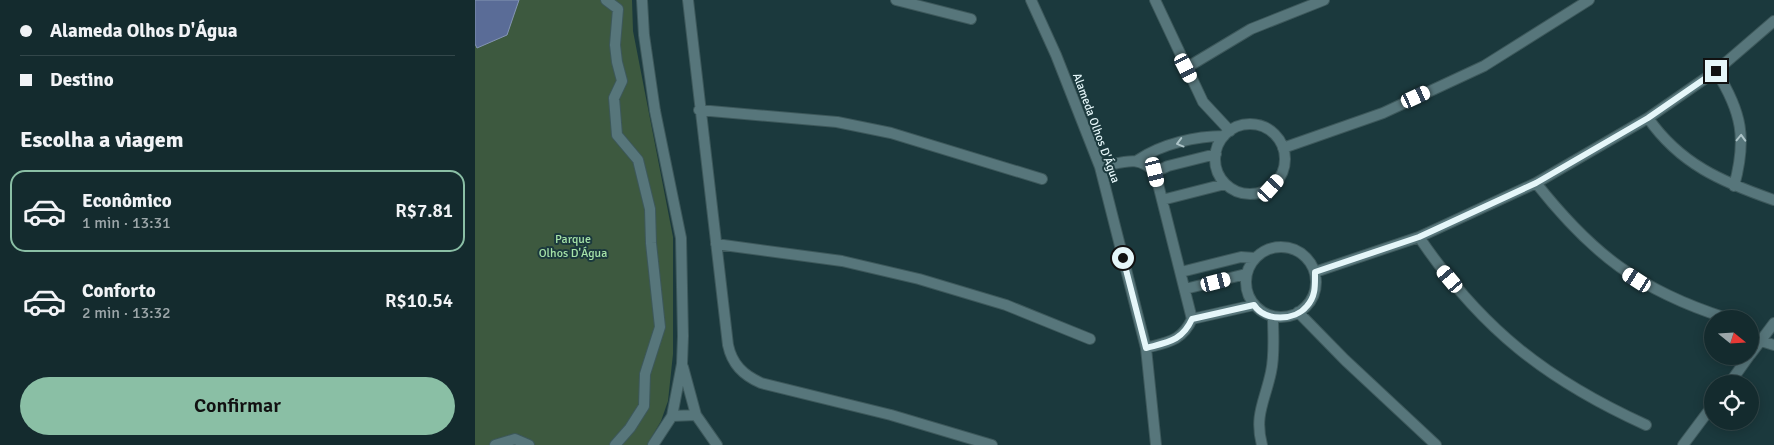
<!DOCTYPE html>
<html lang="pt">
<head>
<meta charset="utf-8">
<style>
  :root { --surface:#142b2e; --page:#21373a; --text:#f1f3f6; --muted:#9da7aa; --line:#33474a; --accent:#8abfa5 }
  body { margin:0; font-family:Signika,sans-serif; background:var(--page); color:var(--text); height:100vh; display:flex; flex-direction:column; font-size:19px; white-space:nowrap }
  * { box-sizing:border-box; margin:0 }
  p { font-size:16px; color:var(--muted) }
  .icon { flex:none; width:28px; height:28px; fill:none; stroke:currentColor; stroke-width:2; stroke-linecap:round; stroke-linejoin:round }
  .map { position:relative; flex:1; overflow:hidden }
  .drawer { display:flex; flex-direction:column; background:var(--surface); width:475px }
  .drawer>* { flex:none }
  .guide { display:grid; align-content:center; height:110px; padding:0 20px; background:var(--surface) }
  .needle { width:32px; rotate:108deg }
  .controls { position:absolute; left:1229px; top:310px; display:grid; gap:10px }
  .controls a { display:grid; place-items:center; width:55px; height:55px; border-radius:50%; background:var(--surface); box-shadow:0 2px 12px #0003,0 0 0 1px var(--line); font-size:25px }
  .end { position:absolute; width:22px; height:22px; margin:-11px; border:6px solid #e5f6f9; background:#111; box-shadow:0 0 0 2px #111 }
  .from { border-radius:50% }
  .car { position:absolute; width:15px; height:30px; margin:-15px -8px; border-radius:6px; box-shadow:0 0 4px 1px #0007; background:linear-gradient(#fff 24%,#345 0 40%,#fff 0 76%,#345 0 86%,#fff 0) }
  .guide b { display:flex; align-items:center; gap:18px; height:48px; font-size:19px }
  .guide b+b { border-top:1px solid var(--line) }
  .guide i { width:12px; height:12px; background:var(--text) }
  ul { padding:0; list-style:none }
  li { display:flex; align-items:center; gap:15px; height:82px; margin:0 10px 8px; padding:0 10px; border:2px solid transparent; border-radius:15px }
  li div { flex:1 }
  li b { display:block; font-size:19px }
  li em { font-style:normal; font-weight:600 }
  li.selected { border-color:var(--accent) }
  li>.icon { width:45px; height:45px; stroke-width:1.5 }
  h2 { padding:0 20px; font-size:22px; line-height:60px }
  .primary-button { display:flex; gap:10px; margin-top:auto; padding:10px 20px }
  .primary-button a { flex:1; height:58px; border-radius:30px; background:var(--accent); color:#111; font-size:20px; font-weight:600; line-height:58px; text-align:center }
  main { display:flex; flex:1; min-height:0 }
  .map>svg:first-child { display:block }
  .green { fill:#3d593f }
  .water { fill:#5a6c97; stroke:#8495b4 }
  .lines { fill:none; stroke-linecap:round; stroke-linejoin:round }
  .minor-casing { stroke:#3d585b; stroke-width:12 }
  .minor { stroke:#57767b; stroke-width:10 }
  .oneway { stroke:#acc3c7 }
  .route { stroke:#e5f6f9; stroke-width:6 }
  .labels { text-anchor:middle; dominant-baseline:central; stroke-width:4; stroke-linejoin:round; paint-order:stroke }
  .street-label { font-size:12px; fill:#e5f6f9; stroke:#1b393d }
  .park-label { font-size:12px; fill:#a5e2a8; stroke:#1b393d }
</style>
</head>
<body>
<main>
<section class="drawer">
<div class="guide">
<b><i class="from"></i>Alameda Olhos D'Água</b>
<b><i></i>Destino</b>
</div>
<h2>Escolha a viagem</h2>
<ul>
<li class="selected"><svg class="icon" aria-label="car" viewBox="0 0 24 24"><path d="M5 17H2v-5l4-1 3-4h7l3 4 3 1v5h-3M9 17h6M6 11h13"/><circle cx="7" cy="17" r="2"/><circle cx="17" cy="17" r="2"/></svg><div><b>Econômico</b><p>1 min · 13:31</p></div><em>R$7.81</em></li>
<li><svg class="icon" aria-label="car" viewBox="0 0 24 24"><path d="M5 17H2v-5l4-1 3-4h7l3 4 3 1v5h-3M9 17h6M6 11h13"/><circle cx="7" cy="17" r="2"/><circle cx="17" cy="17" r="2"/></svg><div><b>Conforto</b><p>2 min · 13:32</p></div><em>R$10.54</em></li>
</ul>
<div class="primary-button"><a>Confirmar</a></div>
</section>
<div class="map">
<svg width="1299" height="445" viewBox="0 0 1299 445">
  <rect width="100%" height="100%" fill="#1b393d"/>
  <path class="green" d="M 0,0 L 157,0 L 158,31 L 198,237 L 198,354 L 193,401 L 186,421 L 172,445 L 0,445 Z"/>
  <path class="water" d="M 0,0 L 44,0 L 32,35 L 2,48 L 0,44 Z"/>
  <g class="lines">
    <defs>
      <path id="minor" d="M 131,0 L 143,9 L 140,45 L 142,62 L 147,81 L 139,98 L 142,135 L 163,160 L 175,209 L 176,243 L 185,327 L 170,374 L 169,406 L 155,428 L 140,445
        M 167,0 L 169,35 L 180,111 L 206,238 L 208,336 L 207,364 L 197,416 L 178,445
        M 213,0 L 253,345 C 257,364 268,375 286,383 L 416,415 L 517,445
        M 421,0 L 496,19
        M 556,0 L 581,55 L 625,167 L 671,348 L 681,445
        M 680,0 L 728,102 L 755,131
        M 711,68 L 776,29 L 849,0
        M 1241,71 C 1267,112 1272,139 1259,186
        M 224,110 L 362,122 L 416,133 L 567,179
        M 1173,118 C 1205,164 1247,182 1299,200
        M740 159a35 35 0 1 1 70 0a35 35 0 1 1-70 0Z
        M 808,148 L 908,113 L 1009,66 L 1114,0
        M 663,160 C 686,144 721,136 749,136
        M 625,167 C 648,163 662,154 680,172 L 717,319 C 707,341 693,342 671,348
        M 680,172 L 693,166 L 741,154
        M 1061,183 C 1117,254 1164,290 1251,318
        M 687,200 L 750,184
        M 944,237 C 1006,329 1072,380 1171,425
        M 241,244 L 367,261 L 444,279 L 531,305 L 615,339
        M771 282a35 35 0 1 1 70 0a35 35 0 1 1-70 0Z
        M 706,272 L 766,257 L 780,258
        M 840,272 L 944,237 L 1061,183 L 1173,118 L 1241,71 L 1299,21
        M 710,289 L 771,274
        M 823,312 L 870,360 L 961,445
        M 717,319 L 779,305
        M 1286,341 L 1299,345
        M 1275,355 L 1299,323
        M 208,367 L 221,415 L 242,445
        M 1254,384 L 1274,356
        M 197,416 L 221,415
        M 20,445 L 40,439 L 54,445
        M 787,445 C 779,415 790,401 796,372 C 800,354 798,336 798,317
        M 1208,445 L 1238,405"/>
    </defs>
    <use href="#minor" class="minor-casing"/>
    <use href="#minor" class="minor"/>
  </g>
  <defs><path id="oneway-chevron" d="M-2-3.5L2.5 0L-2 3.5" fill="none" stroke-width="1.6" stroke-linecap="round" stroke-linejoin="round" transform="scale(1.25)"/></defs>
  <g class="oneway">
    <use href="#oneway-chevron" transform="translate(1266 138) rotate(-88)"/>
    <use href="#oneway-chevron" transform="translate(705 143) rotate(165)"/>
  </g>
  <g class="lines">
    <path class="route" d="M 648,258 L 671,348 C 693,342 707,341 717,319 L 779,305 C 790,322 820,321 832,306 C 841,296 840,285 840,272 L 944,237 L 1061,183 L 1173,118 L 1241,71"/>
  </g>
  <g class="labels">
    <g class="street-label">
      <text transform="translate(621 128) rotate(70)">Alameda Olhos D'Água</text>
    </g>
    <g class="park-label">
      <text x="98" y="239">Parque<tspan x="98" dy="14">Olhos D'Água</tspan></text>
    </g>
  </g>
</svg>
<div class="controls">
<a><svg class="needle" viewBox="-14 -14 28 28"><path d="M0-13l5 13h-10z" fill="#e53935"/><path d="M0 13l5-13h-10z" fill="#9da7aa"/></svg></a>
<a><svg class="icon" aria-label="locate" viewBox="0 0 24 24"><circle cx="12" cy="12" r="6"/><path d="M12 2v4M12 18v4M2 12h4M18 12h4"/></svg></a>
</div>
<i class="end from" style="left:648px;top:258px"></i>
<i class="end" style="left:1241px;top:71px"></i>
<i class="car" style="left:711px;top:68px;rotate:153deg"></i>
<i class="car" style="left:941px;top:97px;rotate:65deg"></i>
<i class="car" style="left:680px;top:172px;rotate:166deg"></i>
<i class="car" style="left:796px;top:188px;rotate:42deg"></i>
<i class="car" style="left:975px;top:279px;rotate:320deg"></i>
<i class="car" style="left:1162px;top:280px;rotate:303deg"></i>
<i class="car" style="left:741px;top:282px;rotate:76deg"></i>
</div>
</main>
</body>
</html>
